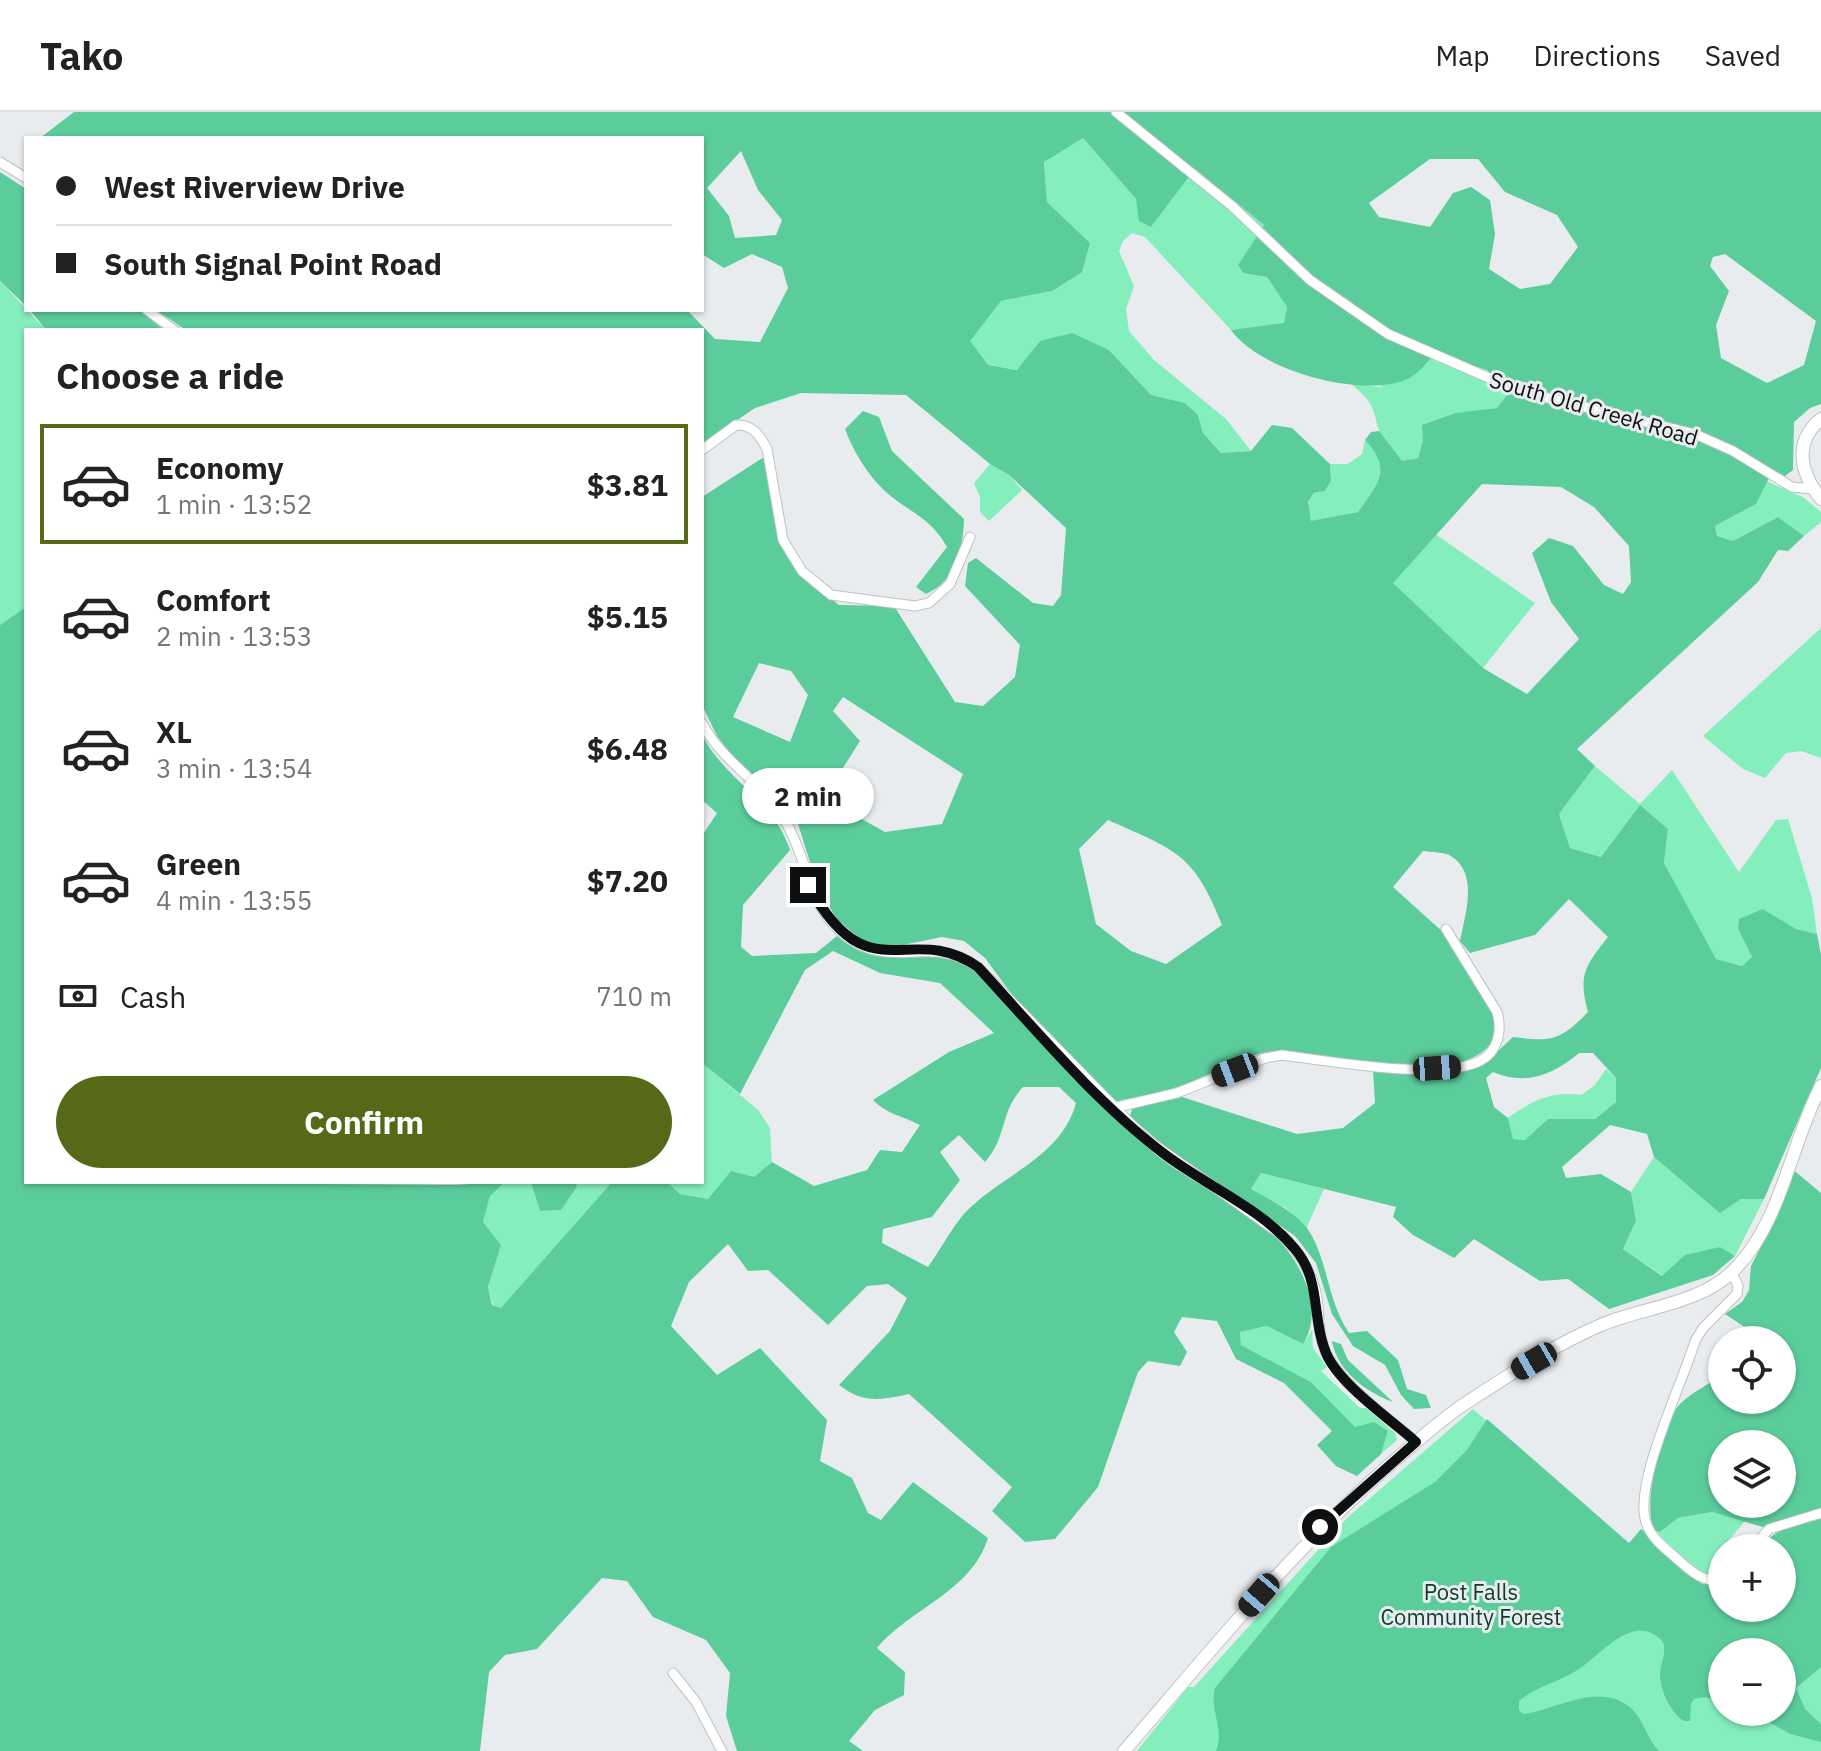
<!DOCTYPE html>
<html lang="en">
<head>
<meta charset="utf-8">
<style>
  :root { --surface:#fff; --page:#f2f2f2; --text:#222; --muted:#767676; --line:#e0e0e0; --accent:#556916 }
  body { margin:0; font-family:"IBM Plex Sans",sans-serif; background:var(--page); color:var(--text); height:100vh; display:flex; flex-direction:column; font-size:30px; white-space:nowrap }
  * { box-sizing:border-box; margin:0 }
  p { font-size:26px; color:var(--muted) }
  .icon { flex:none; width:44px; height:44px; fill:none; stroke:currentColor; stroke-width:2; stroke-linecap:round; stroke-linejoin:round }
  .map { position:relative; flex:1; overflow:hidden }
  .panel { position:absolute; left:24px; top:216px; width:680px; height:856px; display:flex; flex-direction:column; background:var(--surface); border-radius:0px; box-shadow:0 2px 6px #0004 }
  .panel>* { flex:none }
  .guide { position:absolute; left:24px; top:24px; width:680px; height:176px; border-radius:0px; box-shadow:0 2px 6px #0004; display:grid; align-content:center; height:176px; padding:0 32px; background:var(--surface) }
  .controls { position:absolute; left:1708px; top:1214px; display:grid; gap:16px }
  .controls a { display:grid; place-items:center; width:88px; height:88px; border-radius:50%; background:var(--surface); box-shadow:0 2px 6px #0004; font-size:40px }
  .end { position:absolute; width:36px; height:36px; margin:-18px; border:10px solid #0e0f10; background:#fff; box-shadow:0 0 0 4px #fff }
  .from { border-radius:50% }
  .bubble { position:absolute; height:56px; border-radius:28px; background:var(--surface); box-shadow:0 2px 6px #0004; font-size:26px; font-weight:700; line-height:56px; text-align:center }
  .car { position:absolute; width:24px; height:48px; margin:-24px -12px; border-radius:10px; box-shadow:0 0 6px 2px #0007; background:linear-gradient(#222 24%,#8ab4d8 0 40%,#222 0 76%,#8ab4d8 0 86%,#222 0) }
  .guide b { display:flex; align-items:center; gap:28px; height:76px; font-size:30px }
  .guide b+b { border-top:2px solid var(--line) }
  .guide i { width:20px; height:20px; background:var(--text) }
  ul { padding:0; list-style:none }
  li { display:flex; align-items:center; gap:24px; height:120px; margin:0 16px 12px; padding:0 16px; border:4px solid transparent; border-radius:0px }
  li div { flex:1 }
  li b { display:block; font-size:30px }
  li em { font-style:normal; font-weight:700 }
  li.on { border-color:var(--accent) }
  li>.icon { width:72px; height:72px; stroke-width:1.5 }
  h2 { padding:0 32px; font-size:36px; line-height:96px }
  .pay { display:flex; align-items:center; gap:20px; height:88px; padding:0 32px; font-size:30px }
  .pay p { margin-inline-start:auto }
  .cta { display:flex; gap:16px; margin-top:auto; padding:16px 32px }
  .cta a { flex:1; height:92px; border-radius:48px; background:var(--accent); color:#fff; font-size:32px; font-weight:700; line-height:92px; text-align:center }
  header { display:flex; align-items:center; gap:48px; box-sizing:border-box; height:112px; padding:0 40px; background:var(--surface); border-bottom:2px solid var(--line) }
  header strong { font-size:38px }
  nav { display:flex; gap:44px; margin-inline-start:auto; font-size:28px }
  .map>svg:first-child { display:block }
  .green { fill:#85eebd; fill-rule:evenodd }
  .forest { fill:#5bcd9b; fill-rule:evenodd }
  .lines { fill:none; stroke-linecap:round; stroke-linejoin:round }
  .street-casing { stroke:#bfc1c4; stroke-width:11 }
  .secondary-casing { stroke:#bfc1c4; stroke-width:14 }
  .street { stroke:#fff; stroke-width:9 }
  .secondary { stroke:#fff; stroke-width:12 }
  .route { stroke:#0e0f10; stroke-width:10 }
  .labels { text-anchor:middle; dominant-baseline:central; stroke-width:6; stroke-linejoin:round; paint-order:stroke }
  .street-label { font-size:22px; fill:#0e0f10; stroke:#e9ecef }
  .park-label { font-size:22px; fill:#0b3d29; stroke:#e9ecef }
</style>
</head>
<body>
<header>
<strong>Tako</strong>
<nav><a>Map</a><a>Directions</a><a>Saved</a></nav>
</header>
<div class="map">
<svg width="1821" height="1639" viewBox="0 0 1821 1639">
  <rect width="100%" height="100%" fill="#e9ecef"/>
  <path class="green" d="M 1083,26 L 1136,87 L 1151,115 L 1195,57 L 1264,113 L 1238,153 L 1243,161 L 1267,165 L 1287,195 L 1284,212 L 1231,218 L 1145,125 L 1132,121 L 1123,129 L 1119,139 L 1134,174 L 1126,197 L 1129,219 L 1154,248 L 1226,307 L 1251,339 L 1221,341 L 1203,321 L 1198,303 L 1185,291 L 1151,283 L 1109,238 L 1040,229 L 1018,258 L 988,253 L 969,229 L 1001,189 L 1052,179 L 1090,131 L 1047,90 L 1044,49 Z
    M 0,169 L 46,218 L 26,218 L 26,495 L 0,513 Z
    M 1435,242 L 1487,258 L 1507,283 L 1497,296 C 1461,300 1430,306 1418,346 L 1402,349 C 1395,340 1382,328 1379,318 C 1371,290 1373,291 1350,271 L 1379,275 Z
    M 1365,328 C 1393,358 1378,370 1358,400 L 1310,410 L 1308,391 L 1314,381 L 1325,379 L 1331,369 L 1330,352 L 1348,352 L 1362,342 Z
    M 990,352 L 1009,363 L 1022,378 L 989,409 L 980,400 L 980,385 L 974,371 Z
    M 1766,369 L 1803,385 L 1821,400 L 1821,410 L 1804,424 L 1778,405 L 1733,429 L 1717,424 L 1715,414 L 1756,392 Z
    M 1435,422 L 1535,491 L 1483,556 L 1392,471 Z
    M 1821,516 L 1821,646 L 1801,639 L 1786,641 L 1765,666 L 1743,657 L 1703,624 Z
    M 1595,654 L 1640,692 L 1672,658 L 1739,760 L 1776,708 L 1788,707 L 1812,786 L 1817,822 L 1796,817 L 1763,797 L 1738,817 L 1752,845 L 1742,854 L 1715,847 L 1664,751 L 1668,717 L 1640,693 L 1601,745 L 1570,736 L 1559,702 Z
    M 702,951 L 758,998 L 770,1016 L 772,1050 L 754,1065 L 731,1060 L 708,1087 L 680,1082 L 667,1070 L 702,1070 Z
    M 1606,957 L 1616,966 L 1616,990 L 1595,1007 L 1548,1007 L 1526,1028 L 1513,1027 L 1508,1006 C 1533,988 1551,979 1581,983 L 1594,974 Z
    M 1654,1045 L 1720,1100 L 1741,1087 L 1764,1087 L 1735,1144 L 1719,1135 L 1663,1164 L 1623,1137 L 1636,1109 L 1631,1080 Z
    M 1261,1061 L 1324,1077 L 1306,1117 L 1287,1097 L 1251,1077 Z
    M 505,1070 L 531,1070 L 541,1099 L 561,1098 L 577,1075 L 576,1070 L 612,1070 L 502,1196 L 493,1193 L 488,1175 L 501,1133 L 483,1110 L 490,1083 Z
    M 1267,1214 L 1303,1232 L 1312,1218 L 1313,1236 L 1327,1255 L 1321,1259 L 1360,1296 L 1366,1296 L 1395,1321 L 1397,1328 L 1381,1342 L 1388,1319 L 1355,1316 L 1311,1270 L 1241,1233 L 1240,1220 Z
    M 1473,1297 L 1739,1529 L 1782,1496 L 1821,1437 L 1821,1639 L 1137,1639 L 1188,1575 L 1194,1575 L 1347,1406 ZM 1722,1540 L 1782,1540 L 1782,1600 L 1722,1600 Z
    M 1712,1400 L 1746,1408 L 1728,1429 L 1731,1436 L 1722,1436 L 1722,1466 L 1701,1463 L 1654,1418 L 1660,1420 L 1678,1406 Z"/>
  <path class="forest" d="M 74,0 L 1821,0 L 1821,292 L 1810,296 L 1794,310 L 1793,358 L 1785,364 L 1773,358 L 1756,392 L 1715,414 L 1717,424 L 1733,429 L 1778,405 L 1804,424 L 1788,439 L 1778,438 L 1758,470 L 1577,637 L 1595,654 L 1559,702 L 1570,736 L 1601,745 L 1640,693 L 1668,717 L 1664,751 L 1716,847 L 1742,854 L 1752,845 L 1738,817 L 1739,807 L 1763,797 L 1796,817 L 1817,822 L 1821,843 L 1821,956 L 1764,1087 L 1741,1087 L 1720,1101 L 1654,1045 L 1647,1022 L 1610,1013 L 1562,1055 L 1566,1066 L 1601,1062 L 1631,1080 L 1636,1109 L 1623,1137 L 1662,1164 L 1685,1143 L 1720,1135 L 1735,1144 L 1713,1163 L 1609,1197 L 1568,1167 L 1540,1169 L 1474,1127 L 1454,1146 L 1413,1123 L 1393,1105 L 1396,1095 L 1261,1061 L 1251,1077 C 1272,1089 1298,1101 1311,1122 C 1329,1155 1327,1187 1349,1221 L 1367,1219 L 1398,1248 L 1407,1277 L 1426,1283 L 1431,1296 L 1414,1297 L 1401,1283 L 1385,1253 L 1353,1234 L 1332,1202 L 1316,1151 L 1295,1124 L 1164,1034 L 1130,1004 L 1132,997 L 1179,984 L 1297,1022 L 1343,1016 L 1375,991 L 1373,959 L 1484,952 L 1513,925 C 1551,930 1560,929 1588,900 C 1578,863 1585,854 1608,825 L 1569,787 L 1535,823 L 1470,841 L 1460,829 C 1465,802 1480,760 1449,743 C 1442,740 1430,740 1423,739 L 1393,775 L 1444,821 L 1495,902 L 1496,924 C 1466,982 1335,940 1283,939 C 1246,938 1209,966 1174,976 C 1155,982 1134,985 1114,990 L 1019,892 L 985,846 L 964,829 L 942,825 L 893,835 L 879,834 L 860,827 L 837,807 L 819,779 L 798,712 L 784,691 L 734,646 L 717,624 L 702,593 L 702,385 L 764,345 L 777,423 L 787,445 L 804,466 L 839,493 L 894,494 L 955,590 L 983,594 L 1015,565 L 1020,533 L 965,474 L 968,451 L 976,446 L 1033,491 L 1053,494 L 1061,483 L 1066,416 L 1009,363 L 990,352 L 906,283 L 801,281 L 755,296 L 702,332 L 702,218 L 186,218 L 156,198 L 687,198 L 715,227 L 760,230 L 788,176 L 782,155 L 752,142 L 724,156 L 702,142 L 702,26 L 40,26 ZM 1083,26 L 1136,87 L 1139,109 L 1151,115 L 1195,57 L 1264,113 L 1238,153 L 1243,161 L 1267,165 L 1287,195 L 1284,211 L 1231,218 C 1260,259 1362,287 1408,267 C 1418,262 1427,250 1435,242 L 1487,258 L 1507,283 L 1497,296 L 1456,301 L 1422,313 L 1423,329 L 1418,346 L 1402,349 L 1379,319 L 1371,320 L 1365,328 C 1393,358 1378,371 1358,400 L 1311,409 L 1308,390 L 1314,381 L 1325,379 L 1331,369 L 1330,352 L 1292,316 L 1272,313 L 1251,339 L 1221,341 L 1203,321 L 1198,303 L 1185,291 L 1151,283 L 1109,238 L 1072,221 L 1040,229 L 1017,258 L 988,253 L 970,229 L 1001,189 L 1052,179 L 1082,160 L 1090,131 L 1047,90 L 1044,50 ZM 741,39 L 758,78 L 782,108 L 776,123 L 735,126 L 729,104 L 707,76 ZM 1430,47 L 1478,47 L 1505,80 L 1557,103 L 1578,135 L 1550,172 L 1520,177 L 1489,157 L 1495,122 L 1490,88 L 1471,75 L 1453,81 L 1430,115 L 1379,105 L 1369,91 ZM 1725,142 L 1816,209 L 1804,253 L 1767,271 L 1721,246 L 1716,213 L 1729,179 L 1710,154 L 1713,145 ZM 1482,372 L 1561,375 L 1594,395 L 1629,434 L 1631,470 L 1623,482 L 1604,473 L 1573,434 L 1549,426 L 1532,441 L 1551,490 L 1579,527 L 1527,582 L 1483,556 L 1393,471 ZM 759,551 L 791,559 L 808,583 L 790,630 L 733,605 ZM 843,585 L 963,662 L 942,712 L 885,720 L 835,692 L 836,667 L 860,629 L 833,599 ZM 1108,708 C 1175,738 1194,741 1222,813 L 1166,852 L 1131,839 L 1096,812 L 1079,737 ZM 1579,941 L 1593,941 L 1616,966 L 1616,990 L 1595,1007 L 1548,1007 L 1525,1028 L 1513,1027 L 1508,1006 L 1494,995 L 1486,966 L 1493,960 C 1526,974 1553,963 1579,941 Z
    M 0,60 L 26,77 L 26,194 L 0,169 Z
    M 30,198 L 139,198 L 164,218 L 46,218 Z
    M 863,299 L 879,305 L 892,339 L 964,407 C 963,436 956,469 926,482 L 916,475 L 947,435 C 932,408 915,403 892,385 C 871,369 854,341 845,317 Z
    M 26,495 L 26,1070 L 454,1073 L 505,1070 L 490,1084 L 483,1110 L 501,1133 L 488,1175 L 492,1193 L 501,1196 L 612,1070 L 667,1070 L 680,1082 L 708,1087 L 731,1059 L 754,1065 L 772,1050 L 814,1074 L 867,1058 L 880,1038 L 902,1040 L 920,1013 C 903,1004 886,1002 873,988 L 949,940 L 994,921 L 940,871 L 880,861 L 833,839 L 805,858 L 740,982 L 702,951 L 702,724 L 717,701 L 702,688 L 702,623 C 725,668 774,688 790,738 L 743,793 L 741,835 L 752,844 L 816,841 L 837,824 C 885,866 920,827 963,850 C 986,862 1005,890 1023,909 C 1066,955 1107,1003 1155,1042 C 1195,1075 1255,1096 1287,1138 C 1307,1164 1322,1202 1303,1232 L 1267,1214 L 1240,1220 L 1241,1233 L 1311,1270 L 1355,1315 L 1374,1310 L 1388,1319 L 1381,1342 L 1357,1364 L 1336,1354 L 1317,1333 L 1332,1319 L 1284,1271 L 1236,1247 L 1217,1209 L 1182,1205 L 1174,1220 L 1187,1240 L 1180,1254 L 1148,1249 L 1138,1260 L 1098,1375 L 1055,1427 L 1025,1430 L 992,1399 L 1012,1375 L 909,1282 C 881,1288 863,1292 839,1273 L 890,1219 L 907,1186 L 888,1172 L 867,1174 L 828,1213 L 768,1158 L 748,1159 L 728,1132 L 689,1170 L 671,1214 L 717,1263 L 760,1236 L 827,1308 L 820,1349 L 852,1366 L 868,1401 L 881,1408 L 913,1370 L 988,1426 C 971,1480 912,1495 877,1536 L 905,1560 L 904,1583 L 875,1598 L 849,1629 L 863,1639 L 737,1639 L 726,1604 L 730,1561 L 706,1528 L 653,1505 L 627,1469 L 602,1466 L 537,1537 L 505,1543 L 489,1560 L 480,1639 L 0,1639 L 0,513 ZM 1023,975 L 1059,975 L 1076,991 C 1061,1047 999,1063 963,1103 C 950,1119 940,1138 928,1155 L 882,1131 L 883,1117 L 932,1105 L 960,1068 L 940,1040 L 959,1023 L 985,1050 C 1008,1024 999,1001 1023,975 Z
    M 1791,1056 L 1821,1081 L 1821,1397 L 1766,1416 L 1712,1400 L 1678,1406 L 1660,1420 L 1654,1418 C 1642,1392 1661,1312 1680,1292 C 1691,1281 1709,1272 1722,1263 L 1722,1288 L 1782,1288 L 1782,1228 L 1748,1228 L 1752,1220 L 1725,1202 L 1742,1190 L 1749,1178 L 1751,1154 L 1774,1109 ZM 1722,1332 L 1782,1332 L 1782,1392 L 1722,1392 Z
    M 531,1070 L 576,1070 L 577,1075 L 561,1098 L 540,1099 Z
    M 1332,1229 L 1341,1232 L 1348,1248 L 1393,1290 C 1366,1280 1337,1259 1332,1229 Z
    M 1487,1307 L 1629,1431 L 1641,1417 L 1702,1472 L 1722,1472 L 1722,1496 L 1782,1496 L 1782,1436 L 1759,1436 C 1777,1415 1795,1413 1821,1407 L 1821,1555 L 1796,1576 L 1805,1597 L 1821,1612 L 1821,1630 L 1790,1622 L 1752,1600 L 1782,1600 L 1782,1540 L 1722,1540 L 1722,1590 L 1705,1585 L 1694,1587 L 1691,1592 L 1690,1609 L 1684,1609 C 1670,1600 1661,1580 1660,1563 C 1660,1550 1667,1543 1663,1530 C 1633,1496 1599,1547 1574,1560 C 1556,1571 1535,1575 1519,1589 L 1519,1598 L 1523,1602 C 1557,1598 1600,1568 1632,1597 C 1644,1609 1647,1627 1659,1639 L 1216,1639 C 1225,1616 1209,1598 1215,1576 L 1331,1435 L 1435,1370 L 1467,1338 Z"/>
  <g class="lines">
    <defs>
      <path id="street" d="M 1116,0 L 1232,94 L 1310,168 L 1388,222 L 1519,279 L 1695,322 L 1733,339 L 1792,375 L 1813,377
        M 0,50 L 26,66
        M 147,198 L 174,218
        M 702,338 L 736,313 C 753,312 760,324 767,337 L 783,428 L 802,459 L 831,483 L 915,494 L 929,491 L 950,472 L 970,425
        M 702,611 C 722,650 762,670 784,707 C 811,750 806,801 856,831 C 896,854 934,824 978,855 L 1145,1026 L 1283,1124 C 1302,1145 1316,1165 1318,1194 C 1319,1211 1319,1228 1327,1243 C 1343,1274 1390,1307 1416,1330
        M 1113,996 L 1177,981 L 1265,946 L 1282,943 C 1327,949 1442,969 1480,949 C 1499,939 1502,918 1497,900 L 1446,817
        M 1752,1436 L 1769,1417 L 1821,1401
        M 1722,1469 C 1701,1470 1690,1458 1675,1445 C 1662,1434 1648,1423 1645,1406 C 1636,1366 1682,1273 1695,1229 L 1703,1216 L 1737,1182 L 1738,1174 L 1732,1161
        M 673,1561 L 696,1590 L 722,1639"/>
      <path id="secondary" d="M 1821,307 C 1793,330 1800,361 1821,387
        M 1124,1639 C 1208,1542 1289,1442 1386,1356 C 1412,1334 1437,1310 1466,1291 C 1509,1263 1554,1233 1601,1213 C 1643,1195 1701,1192 1734,1158 C 1782,1110 1790,1033 1821,974"/>
    </defs>
    <use href="#street" class="street-casing"/>
    <use href="#secondary" class="secondary-casing"/>
    <use href="#street" class="street"/>
    <use href="#secondary" class="secondary"/>
  </g>
  <g class="lines">
    <path class="route" d="M 808,773 C 870,885 908,807 978,855 C 1036,918 1094,988 1163,1041 C 1206,1074 1260,1095 1295,1137 C 1322,1169 1311,1205 1326,1241 C 1339,1272 1390,1307 1416,1330 L 1320,1415"/>
  </g>
  <g class="labels">
    <g class="street-label">
      <text transform="translate(1594 296) rotate(16)">South Old Creek Road</text>
    </g>
    <g class="park-label">
      <text x="1471" y="1479">Post Falls<tspan x="1471" dy="25">Community Forest</tspan></text>
    </g>
  </g>
</svg>
<div class="controls">
<a><svg class="icon" aria-label="locate" viewBox="0 0 24 24"><circle cx="12" cy="12" r="6"/><path d="M12 2v4M12 18v4M2 12h4M18 12h4"/></svg></a>
<a><svg class="icon" aria-label="layers" viewBox="0 0 24 24"><path d="M12 4l9 5-9 5-9-5zM3 14l9 5 9-5"/></svg></a>
<a>+</a>
<a>−</a>
</div>
<i class="end from" style="left:1320px;top:1415px"></i>
<i class="end" style="left:808px;top:773px"></i>
<div class="bubble" style="left:742px;top:656px;width:132px">2 min</div>
<i class="car" style="left:1437px;top:956px;rotate:86deg"></i>
<i class="car" style="left:1235px;top:958px;rotate:249deg"></i>
<i class="car" style="left:1534px;top:1249px;rotate:240deg"></i>
<i class="car" style="left:1259px;top:1483px;rotate:221deg"></i>
<div class="guide">
<b><i class="from"></i>West Riverview Drive</b>
<b><i></i>South Signal Point Road</b>
</div>
<section class="panel">
<h2>Choose a ride</h2>
<ul>
<li class="on"><svg class="icon" aria-label="car" viewBox="0 0 24 24"><path d="M5 17H2v-5l4-1 3-4h7l3 4 3 1v5h-3M9 17h6M6 11h13"/><circle cx="7" cy="17" r="2"/><circle cx="17" cy="17" r="2"/></svg><div><b>Economy</b><p>1 min · 13:52</p></div><em>$3.81</em></li>
<li><svg class="icon" aria-label="car" viewBox="0 0 24 24"><path d="M5 17H2v-5l4-1 3-4h7l3 4 3 1v5h-3M9 17h6M6 11h13"/><circle cx="7" cy="17" r="2"/><circle cx="17" cy="17" r="2"/></svg><div><b>Comfort</b><p>2 min · 13:53</p></div><em>$5.15</em></li>
<li><svg class="icon" aria-label="car" viewBox="0 0 24 24"><path d="M5 17H2v-5l4-1 3-4h7l3 4 3 1v5h-3M9 17h6M6 11h13"/><circle cx="7" cy="17" r="2"/><circle cx="17" cy="17" r="2"/></svg><div><b>XL</b><p>3 min · 13:54</p></div><em>$6.48</em></li>
<li><svg class="icon" aria-label="car" viewBox="0 0 24 24"><path d="M5 17H2v-5l4-1 3-4h7l3 4 3 1v5h-3M9 17h6M6 11h13"/><circle cx="7" cy="17" r="2"/><circle cx="17" cy="17" r="2"/></svg><div><b>Green</b><p>4 min · 13:55</p></div><em>$7.20</em></li>
</ul>
<div class="pay"><svg class="icon" aria-label="cash" viewBox="0 0 24 24"><path d="M3 7h18v10H3z"/><circle cx="12" cy="12" r="2"/></svg>Cash<p>710 m</p></div>
<div class="cta"><a>Confirm</a></div>
</section>
</div>
</body>
</html>
